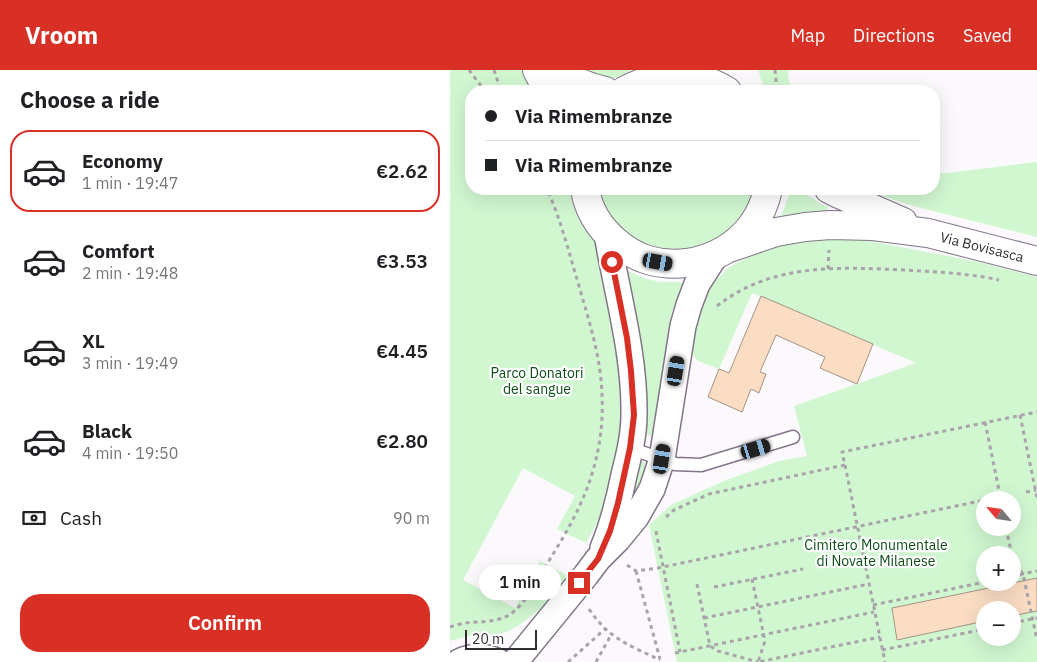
<!DOCTYPE html>
<html lang="en">
<head>
<meta charset="utf-8">
<style>
  :root { --surface:#fff; --page:#f2f2f2; --text:#202124; --muted:#757577; --line:#e0e0e0; --accent:#d93025 }
  body { margin:0; font-family:"IBM Plex Sans",sans-serif; background:var(--page); color:var(--text); height:100vh; display:flex; flex-direction:column; font-size:19px; white-space:nowrap }
  * { box-sizing:border-box; margin:0 }
  p { font-size:16px; color:var(--muted) }
  .icon { flex:none; width:28px; height:28px; fill:none; stroke:currentColor; stroke-width:2; stroke-linecap:round; stroke-linejoin:round }
  .map { position:relative; flex:1; overflow:hidden }
  .details { display:flex; flex-direction:column; background:var(--surface); width:450px }
  .details>* { flex:none }
  .guide { position:absolute; left:15px; top:15px; width:475px; height:110px; border-radius:20px; box-shadow:0 5px 20px #0002; display:grid; align-content:center; height:110px; padding:0 20px; background:var(--surface) }
  .needle { width:32px; rotate:299deg }
  .buttons { position:absolute; left:526px; top:421px; display:grid; gap:10px }
  .buttons a { display:grid; place-items:center; width:45px; height:45px; border-radius:50%; background:var(--surface); box-shadow:0 5px 20px #0002; font-size:25px }
  .scale { position:absolute; left:15px; bottom:12px; width:72px; box-sizing:border-box; padding-left:5px; border:2px solid #322c34; border-top:0; font-size:14px; line-height:18px; white-space:nowrap; color:#322c34; -webkit-text-stroke:4px #fff; paint-order:stroke }
  .end { position:absolute; width:22px; height:22px; margin:-11px; border:6px solid #d93025; background:#fff; box-shadow:0 0 0 2px #fff }
  .from { border-radius:50% }
  .bubble { position:absolute; height:35px; border-radius:18px; background:var(--surface); box-shadow:0 5px 20px #0002; font-size:16px; font-weight:600; line-height:35px; text-align:center }
  .car { position:absolute; width:15px; height:30px; margin:-15px -8px; border-radius:6px; box-shadow:0 0 4px 1px #0007; background:linear-gradient(#222 24%,#8ab4d8 0 40%,#222 0 76%,#8ab4d8 0 86%,#222 0) }
  .guide b { display:flex; align-items:center; gap:18px; height:48px; font-size:19px }
  .guide b+b { border-top:1px solid var(--line) }
  .guide i { width:12px; height:12px; background:var(--text) }
  ul { padding:0; list-style:none }
  li { display:flex; align-items:center; gap:15px; height:82px; margin:0 10px 8px; padding:0 10px; border:2px solid transparent; border-radius:20px }
  li div { flex:1 }
  li b { display:block; font-size:19px }
  li em { font-style:normal; font-weight:600 }
  li.active { border-color:var(--accent) }
  li>.icon { width:45px; height:45px; stroke-width:1.5 }
  h2 { padding:0 20px; font-size:22px; line-height:60px }
  .pay { display:flex; align-items:center; gap:12px; height:55px; padding:0 20px; font-size:19px }
  .pay p { margin-inline-start:auto }
  .button { display:flex; gap:10px; margin-top:auto; padding:10px 20px }
  .button a { flex:1; height:58px; border-radius:20px; background:var(--accent); color:#fff; font-size:20px; font-weight:600; line-height:58px; text-align:center }
  header { display:flex; align-items:center; gap:30px; box-sizing:border-box; height:70px; padding:0 25px; background:var(--accent); color:#fff }
  header strong { font-size:24px }
  nav { display:flex; gap:28px; margin-inline-start:auto; font-size:18px }
  main { display:flex; flex:1; min-height:0 }
  .map>svg:first-child { display:block }
  .green { fill:#d1f7d1; fill-rule:evenodd }
  .building { fill:#faddc3; stroke:#a59484 }
  .lines { fill:none; stroke-linecap:round; stroke-linejoin:round }
  .service-casing { stroke:#827587; stroke-width:15 }
  .minor-casing { stroke:#827587; stroke-width:28 }
  .tertiary-casing { stroke:#827587; stroke-width:30 }
  .path { stroke:#a8a4aa; stroke-width:3; stroke-dasharray:4 4; stroke-linecap:butt }
  .service { stroke:#fff; stroke-width:12 }
  .minor { stroke:#fff; stroke-width:25 }
  .tertiary { stroke:#fff; stroke-width:28 }
  .route { stroke:#d93025; stroke-width:6 }
  .labels { text-anchor:middle; dominant-baseline:central; stroke-width:4.5; stroke-linejoin:round; paint-order:stroke }
  .street-label { font-size:14px; fill:#322c34; stroke:#fff }
  .park-label { font-size:14px; fill:#0c4e16; stroke:#fff }
</style>
</head>
<body>
<header>
<strong>Vroom</strong>
<nav><a>Map</a><a>Directions</a><a>Saved</a></nav>
</header>
<main>
<section class="details">
<h2>Choose a ride</h2>
<ul>
<li class="active"><svg class="icon" aria-label="car" viewBox="0 0 24 24"><path d="M5 17H2v-5l4-1 3-4h7l3 4 3 1v5h-3M9 17h6M6 11h13"/><circle cx="7" cy="17" r="2"/><circle cx="17" cy="17" r="2"/></svg><div><b>Economy</b><p>1 min · 19:47</p></div><em>€2.62</em></li>
<li><svg class="icon" aria-label="car" viewBox="0 0 24 24"><path d="M5 17H2v-5l4-1 3-4h7l3 4 3 1v5h-3M9 17h6M6 11h13"/><circle cx="7" cy="17" r="2"/><circle cx="17" cy="17" r="2"/></svg><div><b>Comfort</b><p>2 min · 19:48</p></div><em>€3.53</em></li>
<li><svg class="icon" aria-label="car" viewBox="0 0 24 24"><path d="M5 17H2v-5l4-1 3-4h7l3 4 3 1v5h-3M9 17h6M6 11h13"/><circle cx="7" cy="17" r="2"/><circle cx="17" cy="17" r="2"/></svg><div><b>XL</b><p>3 min · 19:49</p></div><em>€4.45</em></li>
<li><svg class="icon" aria-label="car" viewBox="0 0 24 24"><path d="M5 17H2v-5l4-1 3-4h7l3 4 3 1v5h-3M9 17h6M6 11h13"/><circle cx="7" cy="17" r="2"/><circle cx="17" cy="17" r="2"/></svg><div><b>Black</b><p>4 min · 19:50</p></div><em>€2.80</em></li>
</ul>
<div class="pay"><svg class="icon" aria-label="cash" viewBox="0 0 24 24"><path d="M3 7h18v10H3z"/><circle cx="12" cy="12" r="2"/></svg>Cash<p>90 m</p></div>
<div class="button"><a>Confirm</a></div>
</section>
<div class="map">
<svg width="587" height="592" viewBox="0 0 587 592">
  <rect width="100%" height="100%" fill="#fcf9fd"/>
  <path class="green" d="M 0,0 L 78,0 L 90,21 L 21,21 L 21,119 L 122,119 L 131,153 L 146,170 L 149,176 L 176,337 L 158,425 L 150,447 L 136,473 L 107,459 L 125,426 L 73,398 L 13,510 L 65,538 L 90,491 L 117,505 L 107,523 L 93,537 L 68,556 L 56,562 L 47,564 L 19,566 L 0,571 Z
    M 121,0 L 181,0 L 177,3 L 157,11 Z
    M 308,0 L 339,0 L 338,4 L 341,21 L 315,21 Z
    M 587,92 L 587,167 L 463,136 L 412,119 L 484,119 L 484,103 L 497,103 Z
    M 149,119 L 303,119 C 301,129 296,138 290,146 C 252,201 163,184 149,119 Z
    M 339,119 L 348,119 L 373,135 L 378,136 L 374,150 L 328,155 L 339,125 Z
    M 361,167 L 409,169 L 529,192 L 587,207 L 587,592 L 227,592 L 199,455 L 221,435 L 274,411 L 329,391 L 357,386 L 344,336 L 466,293 L 302,223 L 269,299 L 248,291 L 242,284 L 242,270 L 249,237 L 262,214 L 281,196 L 316,178 ZM 535,430 L 562,430 L 562,458 L 535,458 ZM 535,485 L 562,485 L 562,512 L 535,512 ZM 535,540 L 562,540 L 562,568 L 535,568 Z
    M 174,199 C 188,206 201,212 217,212 C 223,212 228,211 233,213 L 222,242 L 219,256 L 217,280 L 205,361 L 202,365 L 198,365 L 195,362 Z
    M 188,390 L 201,395 L 176,448 Z"/>
  <path class="building" d="M 311,226 L 423,274 L 407,314 L 370,298 L 375,287 L 326,265 L 310,302 L 316,304 L 309,323 L 301,319 L 292,342 L 258,327 L 269,299 L 279,303 Z
    M 587,508 L 587,541 L 562,546 L 562,540 L 535,540 L 535,551 L 447,570 L 442,538 Z"/>
  <g class="lines">
    <defs>
      <path id="service" d="M 180,378 L 225,394 L 251,395 L 343,367"/>
      <path id="minor" d="M 153,478 C 163,454 169,430 174,405 C 179,385 184,365 184,345 C 185,284 167,224 157,164
        M 9,592 C 22,585 36,586 49,592
        M 65,592 L 136,505 L 148,489 L 168,469 L 186,447 L 202,419 L 212,389 L 233,256 L 239,235 L 247,214 L 265,186"/>
      <path id="tertiary" d="M 87,0 L 98,21
        M 107,0 C 123,11 136,17 155,21
        M 174,21 C 210,2 242,0 277,21
        M 135,119 C 138,139 149,157 165,171 C 174,179 185,186 198,190 C 250,205 307,174 318,119
        M 379,119 L 389,124 L 453,152
        M 279,178 L 326,162 L 355,157 L 380,155 L 423,156 L 478,163 L 587,191"/>
    </defs>
    <use href="#service" class="service-casing"/>
    <use href="#minor" class="minor-casing"/>
    <use href="#tertiary" class="tertiary-casing"/>
    <path class="path" d="M 19,0 L 35,21
      M 44,0 L 51,21
      M 325,0 L 327,21
      M 378,199 L 379,180
      M 267,236 C 322,193 387,197 454,200 C 486,202 518,203 549,210
      M 570,345 L 587,428
      M 535,352 L 551,430
      M 395,395 L 435,592
      M 576,422 L 586,420
      M 536,430 L 559,425
      M 216,447 L 224,440 L 259,424 L 395,395 L 392,382 L 587,342
      M 556,458 L 562,485
      M 206,461 L 230,582
      M 562,487 L 564,493 L 573,504 L 587,570
      M 177,495 L 186,501 L 208,498 L 535,430
      M 186,501 L 210,589
      M 562,506 L 587,501
      M 302,509 L 315,571 L 308,592 L 430,567
      M 247,514 L 260,576 L 268,581 L 308,592
      M 264,517 L 353,499
      M 423,535 L 535,512
      M 139,539 C 159,569 179,575 210,590
      M 254,548 L 419,514
      M 562,553 L 587,548
      M 0,557 C 5,555 10,554 15,553 C 30,551 45,553 59,545 C 77,534 92,502 103,484 C 141,424 159,372 150,301 C 146,272 137,244 129,216 C 119,183 111,150 97,119
      M 432,580 L 535,559
      M 225,583 L 424,542
      M 118,592 L 155,559
      M 146,592 L 161,565"/>
    <use href="#service" class="service"/>
    <use href="#minor" class="minor"/>
    <use href="#tertiary" class="tertiary"/>
  </g>
  <g class="lines">
    <path class="route" d="M 129,513 L 148,489 L 160,461 L 168,433 L 180,378 L 184,345 L 181,301 L 177,268 L 162,192"/>
  </g>
  <g class="labels">
    <g class="street-label">
      <text transform="translate(532 177) rotate(14)">Via Bovisasca</text>
    </g>
    <g class="park-label">
      <text x="87" y="303">Parco Donatori<tspan x="87" dy="16">del sangue</tspan></text>
      <text x="426" y="475">Cimitero Monumentale<tspan x="426" dy="16">di Novate Milanese</tspan></text>
    </g>
  </g>
</svg>
<div class="buttons">
<a><svg class="needle" viewBox="-14 -14 28 28"><path d="M0-13l5 13h-10z" fill="#e53935"/><path d="M0 13l5-13h-10z" fill="#757577"/></svg></a>
<a>+</a>
<a>−</a>
</div>
<div class="scale">20 m</div>
<i class="end from" style="left:162px;top:192px"></i>
<i class="end" style="left:129px;top:513px"></i>
<div class="bubble" style="left:29px;top:495px;width:82px">1 min</div>
<i class="car" style="left:208px;top:192px;rotate:100deg"></i>
<i class="car" style="left:226px;top:301px;rotate:9deg"></i>
<i class="car" style="left:306px;top:379px;rotate:73deg"></i>
<i class="car" style="left:212px;top:389px;rotate:9deg"></i>
<div class="guide">
<b><i class="from"></i>Via Rimembranze</b>
<b><i></i>Via Rimembranze</b>
</div>
</div>
</main>
</body>
</html>
